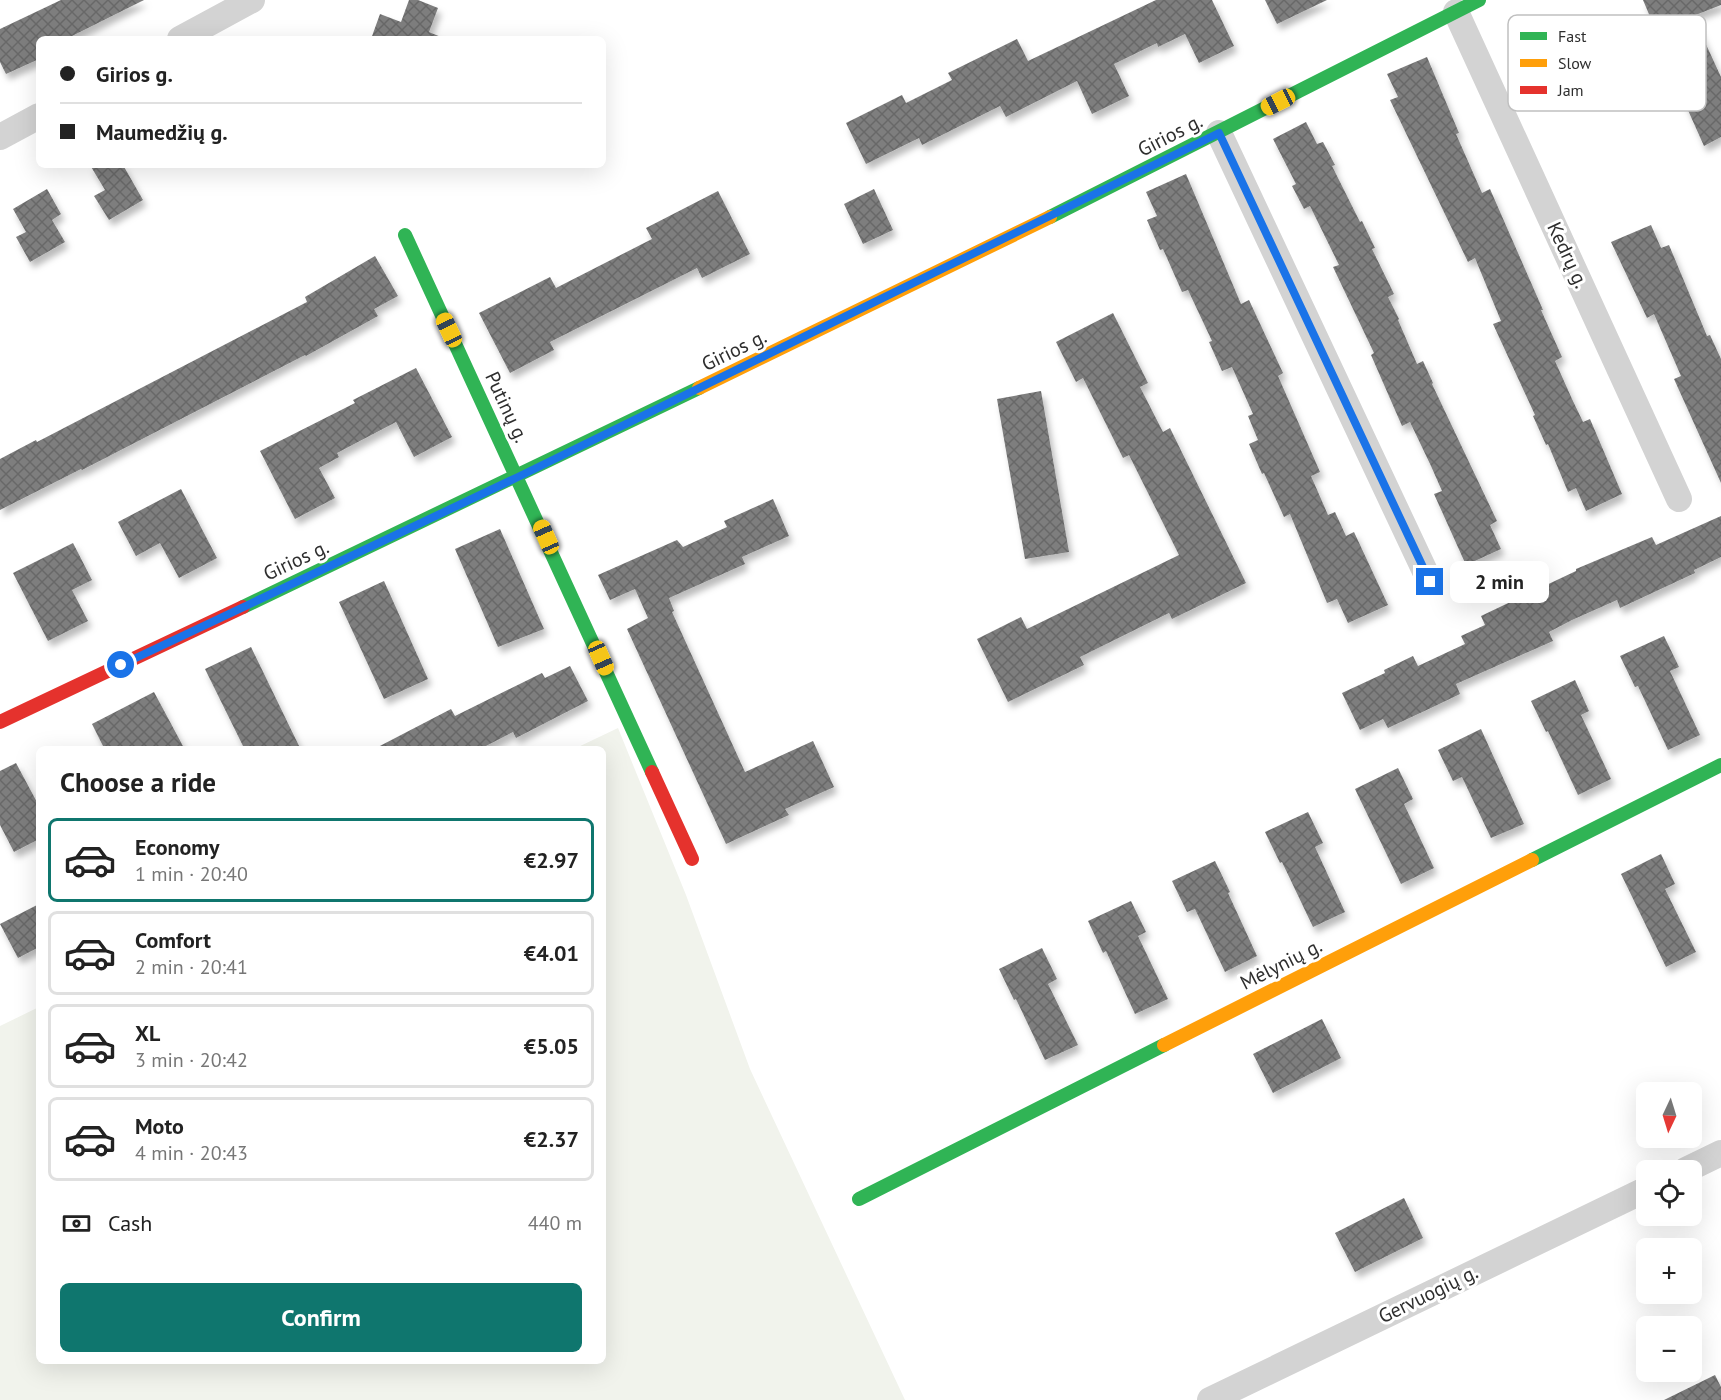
<!DOCTYPE html>
<html lang="en">
<head>
<meta charset="utf-8">
<style>
  :root { --surface:#fff; --page:#f2f2f2; --text:#222; --muted:#767676; --line:#e0e0e0; --accent:#0f766e }
  body { margin:0; font-family:"PT Sans",sans-serif; background:var(--page); color:var(--text); height:100vh; display:flex; flex-direction:column; font-size:22px; white-space:nowrap }
  * { box-sizing:border-box; margin:0 }
  p { font-size:20px; color:var(--muted) }
  .icon { flex:none; width:33px; height:33px; fill:none; stroke:currentColor; stroke-width:2; stroke-linecap:round; stroke-linejoin:round }
  .map { position:relative; flex:1; overflow:hidden }
  .details { position:absolute; left:36px; top:746px; width:570px; height:618px; display:flex; flex-direction:column; background:var(--surface); border-radius:9px; box-shadow:0 6px 24px #0002 }
  .details>* { flex:none }
  .banner { position:absolute; left:36px; top:36px; width:570px; height:132px; border-radius:9px; box-shadow:0 6px 24px #0002; display:grid; align-content:center; height:132px; padding:0 24px; background:var(--surface) }
  .needle { width:39px; rotate:184deg }
  .buttons { position:absolute; left:1636px; top:1082px; display:grid; gap:12px }
  .buttons a { display:grid; place-items:center; width:66px; height:66px; border-radius:9px; background:var(--surface); box-shadow:0 6px 24px #0002; font-size:30px }
  .end { position:absolute; width:27px; height:27px; margin:-14px; border:8px solid #1a73e8; background:#fff; box-shadow:0 0 0 3px #fff }
  .from { border-radius:50% }
  .bubble { position:absolute; height:42px; border-radius:9px; background:var(--surface); box-shadow:0 6px 24px #0002; font-size:20px; font-weight:700; line-height:42px; text-align:center }
  .car { position:absolute; width:18px; height:36px; margin:-18px -9px; border-radius:8px; box-shadow:0 0 4px 2px #0007; background:linear-gradient(#f5c518 24%,#345 0 40%,#f5c518 0 76%,#345 0 86%,#f5c518 0) }
  .banner b { display:flex; align-items:center; gap:21px; height:57px; font-size:22px }
  .banner b+b { border-top:2px solid var(--line) }
  .banner i { width:15px; height:15px; background:var(--text) }
  ul { padding:0; list-style:none }
  li { display:flex; align-items:center; gap:18px; height:84px; margin:0 12px 9px; padding:0 12px; border:3px solid var(--line); border-radius:9px }
  li div { flex:1 }
  li b { display:block; font-size:22px }
  li em { font-style:normal; font-weight:700 }
  li.current { border-color:var(--accent) }
  li>.icon { width:54px; height:54px; stroke-width:1.5 }
  h2 { padding:0 24px; font-size:27px; line-height:72px }
  .pay { display:flex; align-items:center; gap:15px; height:66px; padding:0 24px; font-size:22px }
  .pay p { margin-inline-start:auto }
  .action { display:flex; gap:12px; margin-top:auto; padding:12px 24px }
  .action a { flex:1; height:69px; border-radius:9px; background:var(--accent); color:#fff; font-size:24px; font-weight:700; line-height:69px; text-align:center }
  .map>svg:first-child { display:block }
  .green { fill:#f1f3ec }
  .building { fill:url(#building-cross-hatch); filter:url(#shadow) }
  .lines { fill:none; stroke-linecap:round; stroke-linejoin:round }
  .street { stroke:#d3d3d3; stroke-width:26 }
  .fast { stroke:#30b455; stroke-width:14 }
  .slow { stroke:#ff9f0a; stroke-width:14 }
  .jam { stroke:#e5322d; stroke-width:14 }
  .route { stroke:#1a73e8; stroke-width:8 }
  .labels { text-anchor:middle; dominant-baseline:central; stroke-width:6; stroke-linejoin:round; paint-order:stroke }
  .street-label { font-size:20px; fill:#2e2e2e; stroke:#fff }
  .key { fill:#fff; stroke:#c0c0c0; stroke-width:1.5 }
  .key-label { font-size:16px; fill:#2e2e2e }
</style>
</head>
<body>
<div class="map">
<svg width="1721" height="1400" viewBox="0 0 1721 1400">
  <defs>
    <pattern id="building-cross-hatch" width="8" height="8" patternUnits="userSpaceOnUse" patternTransform="scale(1.5)"><rect width="8" height="8" fill="#7e7e7e"/><path d="M0 0l8 8M0 8l8-8" fill="none" stroke="#686868"/></pattern>
    <filter id="shadow"><feDropShadow dx="3.5" dy="6" stdDeviation="3" flood-color="#0004"/></filter>
  </defs>
  <rect width="100%" height="100%" fill="#fff"/>
  <path class="green" d="M 618,728 L 686,895 L 750,1069 L 905,1400 L 0,1400 L 0,1026 L 39,1007 L 39,1360 L 603,1360 L 603,748 L 576,748 Z"/>
  <path class="building" d="M 61,0 L 144,0 L 66,39 L 39,39 L 39,59 L 6,74 L 0,62 L 0,29 Z
    M 409,0 L 418,0 L 438,8 L 429,32 L 441,37 L 441,39 L 371,39 L 380,14 L 401,22 Z
    M 1156,0 L 1212,0 L 1234,46 L 1199,63 L 1185,34 L 1158,47 L 1157,43 L 1114,64 L 1129,96 L 1092,114 L 1077,81 L 1006,117 L 1000,106 L 922,145 L 919,138 L 866,164 L 846,123 L 902,95 L 906,103 L 952,80 L 948,73 L 1017,39 L 1028,61 Z
    M 1265,0 L 1327,0 L 1277,24 Z
    M 1643,0 L 1721,0 L 1721,5 L 1693,16 L 1721,77 L 1721,137 L 1704,146 L 1670,70 L 1672,69 Z
    M 1427,57 L 1459,133 L 1456,134 L 1482,193 L 1490,189 L 1543,310 L 1541,310 L 1562,357 L 1555,361 L 1572,399 L 1583,422 L 1590,419 L 1622,494 L 1586,511 L 1576,488 L 1568,492 L 1548,444 L 1546,445 L 1533,416 L 1535,415 L 1493,324 L 1501,321 L 1475,258 L 1468,262 L 1390,100 L 1398,97 L 1387,74 Z
    M 1306,122 L 1317,144 L 1323,142 L 1335,165 L 1332,166 L 1360,222 L 1362,221 L 1375,248 L 1372,249 L 1394,294 L 1388,297 L 1399,319 L 1398,320 L 1417,364 L 1423,361 L 1433,383 L 1432,384 L 1497,521 L 1490,525 L 1501,549 L 1466,565 L 1434,494 L 1442,491 L 1431,466 L 1410,422 L 1402,426 L 1371,355 L 1374,353 L 1333,267 L 1339,265 L 1310,206 L 1304,209 L 1292,186 L 1296,184 L 1273,139 Z
    M 90,165 L 123,165 L 143,200 L 109,220 L 94,196 L 105,190 Z
    M 1186,174 L 1241,304 L 1249,300 L 1283,373 L 1278,376 L 1320,472 L 1311,476 L 1328,515 L 1335,512 L 1346,536 L 1354,532 L 1388,605 L 1348,623 L 1337,599 L 1327,603 L 1290,514 L 1284,517 L 1264,473 L 1262,474 L 1249,444 L 1258,440 L 1248,416 L 1253,414 L 1232,367 L 1222,371 L 1209,342 L 1212,341 L 1188,290 L 1182,292 L 1163,249 L 1160,250 L 1147,220 L 1157,216 L 1146,192 Z
    M 47,189 L 61,214 L 52,220 L 65,242 L 30,262 L 16,237 L 26,232 L 13,209 Z
    M 874,189 L 893,230 L 863,244 L 844,204 Z
    M 718,191 L 750,254 L 702,278 L 697,268 L 550,342 L 554,350 L 510,373 L 479,313 L 550,277 L 556,288 L 652,239 L 646,228 Z
    M 1651,225 L 1661,248 L 1669,245 L 1707,336 L 1710,335 L 1721,359 L 1721,483 L 1674,379 L 1681,376 L 1654,314 L 1647,318 L 1611,242 Z
    M 375,256 L 398,296 L 374,309 L 378,316 L 306,356 L 305,355 L 82,470 L 81,469 L 0,510 L 0,459 L 36,440 L 37,442 L 307,302 L 305,297 Z
    M 1113,313 L 1148,383 L 1140,387 L 1163,432 L 1170,428 L 1246,583 L 1172,619 L 1169,613 L 1080,657 L 1084,665 L 1008,702 L 977,639 L 1021,617 L 1027,629 L 1179,555 L 1129,455 L 1123,458 L 1083,378 L 1076,382 L 1056,342 Z
    M 416,368 L 452,437 L 414,457 L 396,422 L 337,453 L 339,457 L 319,468 L 335,498 L 295,519 L 260,451 L 355,403 L 353,400 Z
    M 1041,391 L 1069,552 L 1025,559 L 997,399 Z
    M 181,489 L 217,558 L 179,578 L 160,543 L 136,556 L 118,522 Z
    M 773,499 L 789,536 L 742,557 L 745,564 L 669,598 L 674,611 L 672,612 L 745,772 L 813,741 L 834,787 L 785,809 L 789,815 L 726,844 L 627,629 L 648,618 L 635,589 L 610,600 L 598,575 L 677,540 L 683,547 L 727,527 L 724,521 Z
    M 1721,516 L 1721,557 L 1694,570 L 1695,573 L 1620,608 L 1617,600 L 1572,620 L 1549,632 L 1553,641 L 1456,684 L 1460,694 L 1433,707 L 1388,728 L 1383,719 L 1360,730 L 1342,693 L 1385,673 L 1384,670 L 1413,656 L 1418,666 L 1465,644 L 1461,636 L 1485,625 L 1481,616 L 1576,571 L 1576,569 L 1652,537 L 1656,545 Z
    M 500,529 L 544,629 L 498,647 L 455,549 Z
    M 73,543 L 92,580 L 72,590 L 88,621 L 48,641 L 13,573 Z
    M 384,581 L 428,679 L 384,699 L 339,602 Z
    M 1664,636 L 1679,667 L 1670,671 L 1700,735 L 1668,750 L 1638,686 L 1635,687 L 1620,656 Z
    M 251,647 L 300,748 L 244,748 L 205,669 Z
    M 570,666 L 588,701 L 516,738 L 513,732 L 482,748 L 376,748 L 451,709 L 455,716 L 542,673 L 545,678 Z
    M 1575,680 L 1589,711 L 1581,715 L 1611,779 L 1578,795 L 1548,731 L 1546,732 L 1531,701 Z
    M 154,692 L 184,748 L 104,748 L 92,724 Z
    M 1481,729 L 1524,824 L 1491,838 L 1462,777 L 1453,781 L 1438,750 Z
    M 16,763 L 39,806 L 39,839 L 14,852 L 0,825 L 0,771 Z
    M 1398,768 L 1413,799 L 1404,804 L 1434,868 L 1401,884 L 1355,789 Z
    M 1308,812 L 1323,843 L 1315,847 L 1345,912 L 1313,927 L 1282,862 L 1280,863 L 1265,832 Z
    M 1661,854 L 1675,884 L 1665,889 L 1696,952 L 1666,967 L 1621,874 Z
    M 1215,861 L 1230,892 L 1228,893 L 1257,956 L 1225,972 L 1195,909 L 1187,912 L 1172,881 Z
    M 1131,901 L 1146,932 L 1138,936 L 1168,999 L 1135,1014 L 1106,951 L 1103,953 L 1088,921 Z
    M 39,904 L 39,947 L 18,958 L 0,924 Z
    M 1042,948 L 1057,979 L 1048,984 L 1078,1045 L 1045,1060 L 1016,999 L 1014,1000 L 999,969 Z
    M 1322,1019 L 1341,1058 L 1273,1093 L 1253,1054 Z
    M 1404,1198 L 1423,1238 L 1355,1272 L 1335,1233 Z
    M 1715,1375 L 1721,1387 L 1721,1400 L 1664,1400 Z"/>
  <g class="lines">
    <path class="street" d="M 1456,12 L 1679,499
      M 180,39 L 252,0
      M 1219,133 L 1430,582
      M 0,137 L 39,116
      M 1686,1170 L 1721,1153
      M 1210,1400 L 1647,1189"/>
    <path class="fast" d="M 1050,217 L 1479,0
      M 405,235 L 652,772
      M 243,607 L 699,388
      M 1532,860 L 1721,765
      M 859,1199 L 1164,1045"/>
    <path class="slow" d="M 699,388 L 1050,217
      M 1164,1045 L 1532,860"/>
    <path class="jam" d="M 0,722 L 243,607
      M 652,772 L 692,859"/>
  </g>
  <g class="lines">
    <path class="route" d="M 121,665 L 518,477 L 1219,133 L 1430,582"/>
  </g>
  <g class="labels">
    <g class="street-label">
      <text transform="translate(1170 135) rotate(-27)">Girios g.</text>
      <text transform="translate(1568 255) rotate(65)">Kedrų g.</text>
      <text transform="translate(734 350) rotate(-26)">Girios g.</text>
      <text transform="translate(507 407) rotate(65)">Putinų g.</text>
      <text transform="translate(296 560) rotate(-25)">Girios g.</text>
      <text transform="translate(1281 964) rotate(-27)">Mėlynių g.</text>
      <text transform="translate(1428 1294) rotate(-26)">Gervuogių g.</text>
    </g>
  </g>
  <rect x="1508" y="15" width="198" height="96" rx="9" class="key"/>
  <rect x="1520" y="32" width="27" height="8" fill="#30b455"/>
  <rect x="1520" y="59" width="27" height="8" fill="#ff9f0a"/>
  <rect x="1520" y="86" width="27" height="8" fill="#e5322d"/>
  <g class="key-label">
    <text x="1558" y="42">Fast</text>
    <text x="1558" y="69">Slow</text>
    <text x="1558" y="96">Jam</text>
  </g>
</svg>
<div class="buttons">
<a><svg class="needle" viewBox="-14 -14 28 28"><path d="M0-13l5 13h-10z" fill="#e53935"/><path d="M0 13l5-13h-10z" fill="#767676"/></svg></a>
<a><svg class="icon" aria-label="locate" viewBox="0 0 24 24"><circle cx="12" cy="12" r="6"/><path d="M12 2v4M12 18v4M2 12h4M18 12h4"/></svg></a>
<a>+</a>
<a>−</a>
</div>
<i class="end from" style="left:121px;top:665px"></i>
<i class="end" style="left:1430px;top:582px"></i>
<div class="bubble" style="left:1450px;top:561px;width:99px">2 min</div>
<i class="car" style="left:1278px;top:102px;rotate:243deg"></i>
<i class="car" style="left:449px;top:330px;rotate:335deg"></i>
<i class="car" style="left:546px;top:537px;rotate:336deg"></i>
<i class="car" style="left:601px;top:658px;rotate:156deg"></i>
<div class="banner">
<b><i class="from"></i>Girios g.</b>
<b><i></i>Maumedžių g.</b>
</div>
<section class="details">
<h2>Choose a ride</h2>
<ul>
<li class="current"><svg class="icon" aria-label="car" viewBox="0 0 24 24"><path d="M5 17H2v-5l4-1 3-4h7l3 4 3 1v5h-3M9 17h6M6 11h13"/><circle cx="7" cy="17" r="2"/><circle cx="17" cy="17" r="2"/></svg><div><b>Economy</b><p>1 min · 20:40</p></div><em>€2.97</em></li>
<li><svg class="icon" aria-label="car" viewBox="0 0 24 24"><path d="M5 17H2v-5l4-1 3-4h7l3 4 3 1v5h-3M9 17h6M6 11h13"/><circle cx="7" cy="17" r="2"/><circle cx="17" cy="17" r="2"/></svg><div><b>Comfort</b><p>2 min · 20:41</p></div><em>€4.01</em></li>
<li><svg class="icon" aria-label="car" viewBox="0 0 24 24"><path d="M5 17H2v-5l4-1 3-4h7l3 4 3 1v5h-3M9 17h6M6 11h13"/><circle cx="7" cy="17" r="2"/><circle cx="17" cy="17" r="2"/></svg><div><b>XL</b><p>3 min · 20:42</p></div><em>€5.05</em></li>
<li><svg class="icon" aria-label="car" viewBox="0 0 24 24"><path d="M5 17H2v-5l4-1 3-4h7l3 4 3 1v5h-3M9 17h6M6 11h13"/><circle cx="7" cy="17" r="2"/><circle cx="17" cy="17" r="2"/></svg><div><b>Moto</b><p>4 min · 20:43</p></div><em>€2.37</em></li>
</ul>
<div class="pay"><svg class="icon" aria-label="cash" viewBox="0 0 24 24"><path d="M3 7h18v10H3z"/><circle cx="12" cy="12" r="2"/></svg>Cash<p>440 m</p></div>
<div class="action"><a>Confirm</a></div>
</section>
</div>
</body>
</html>
